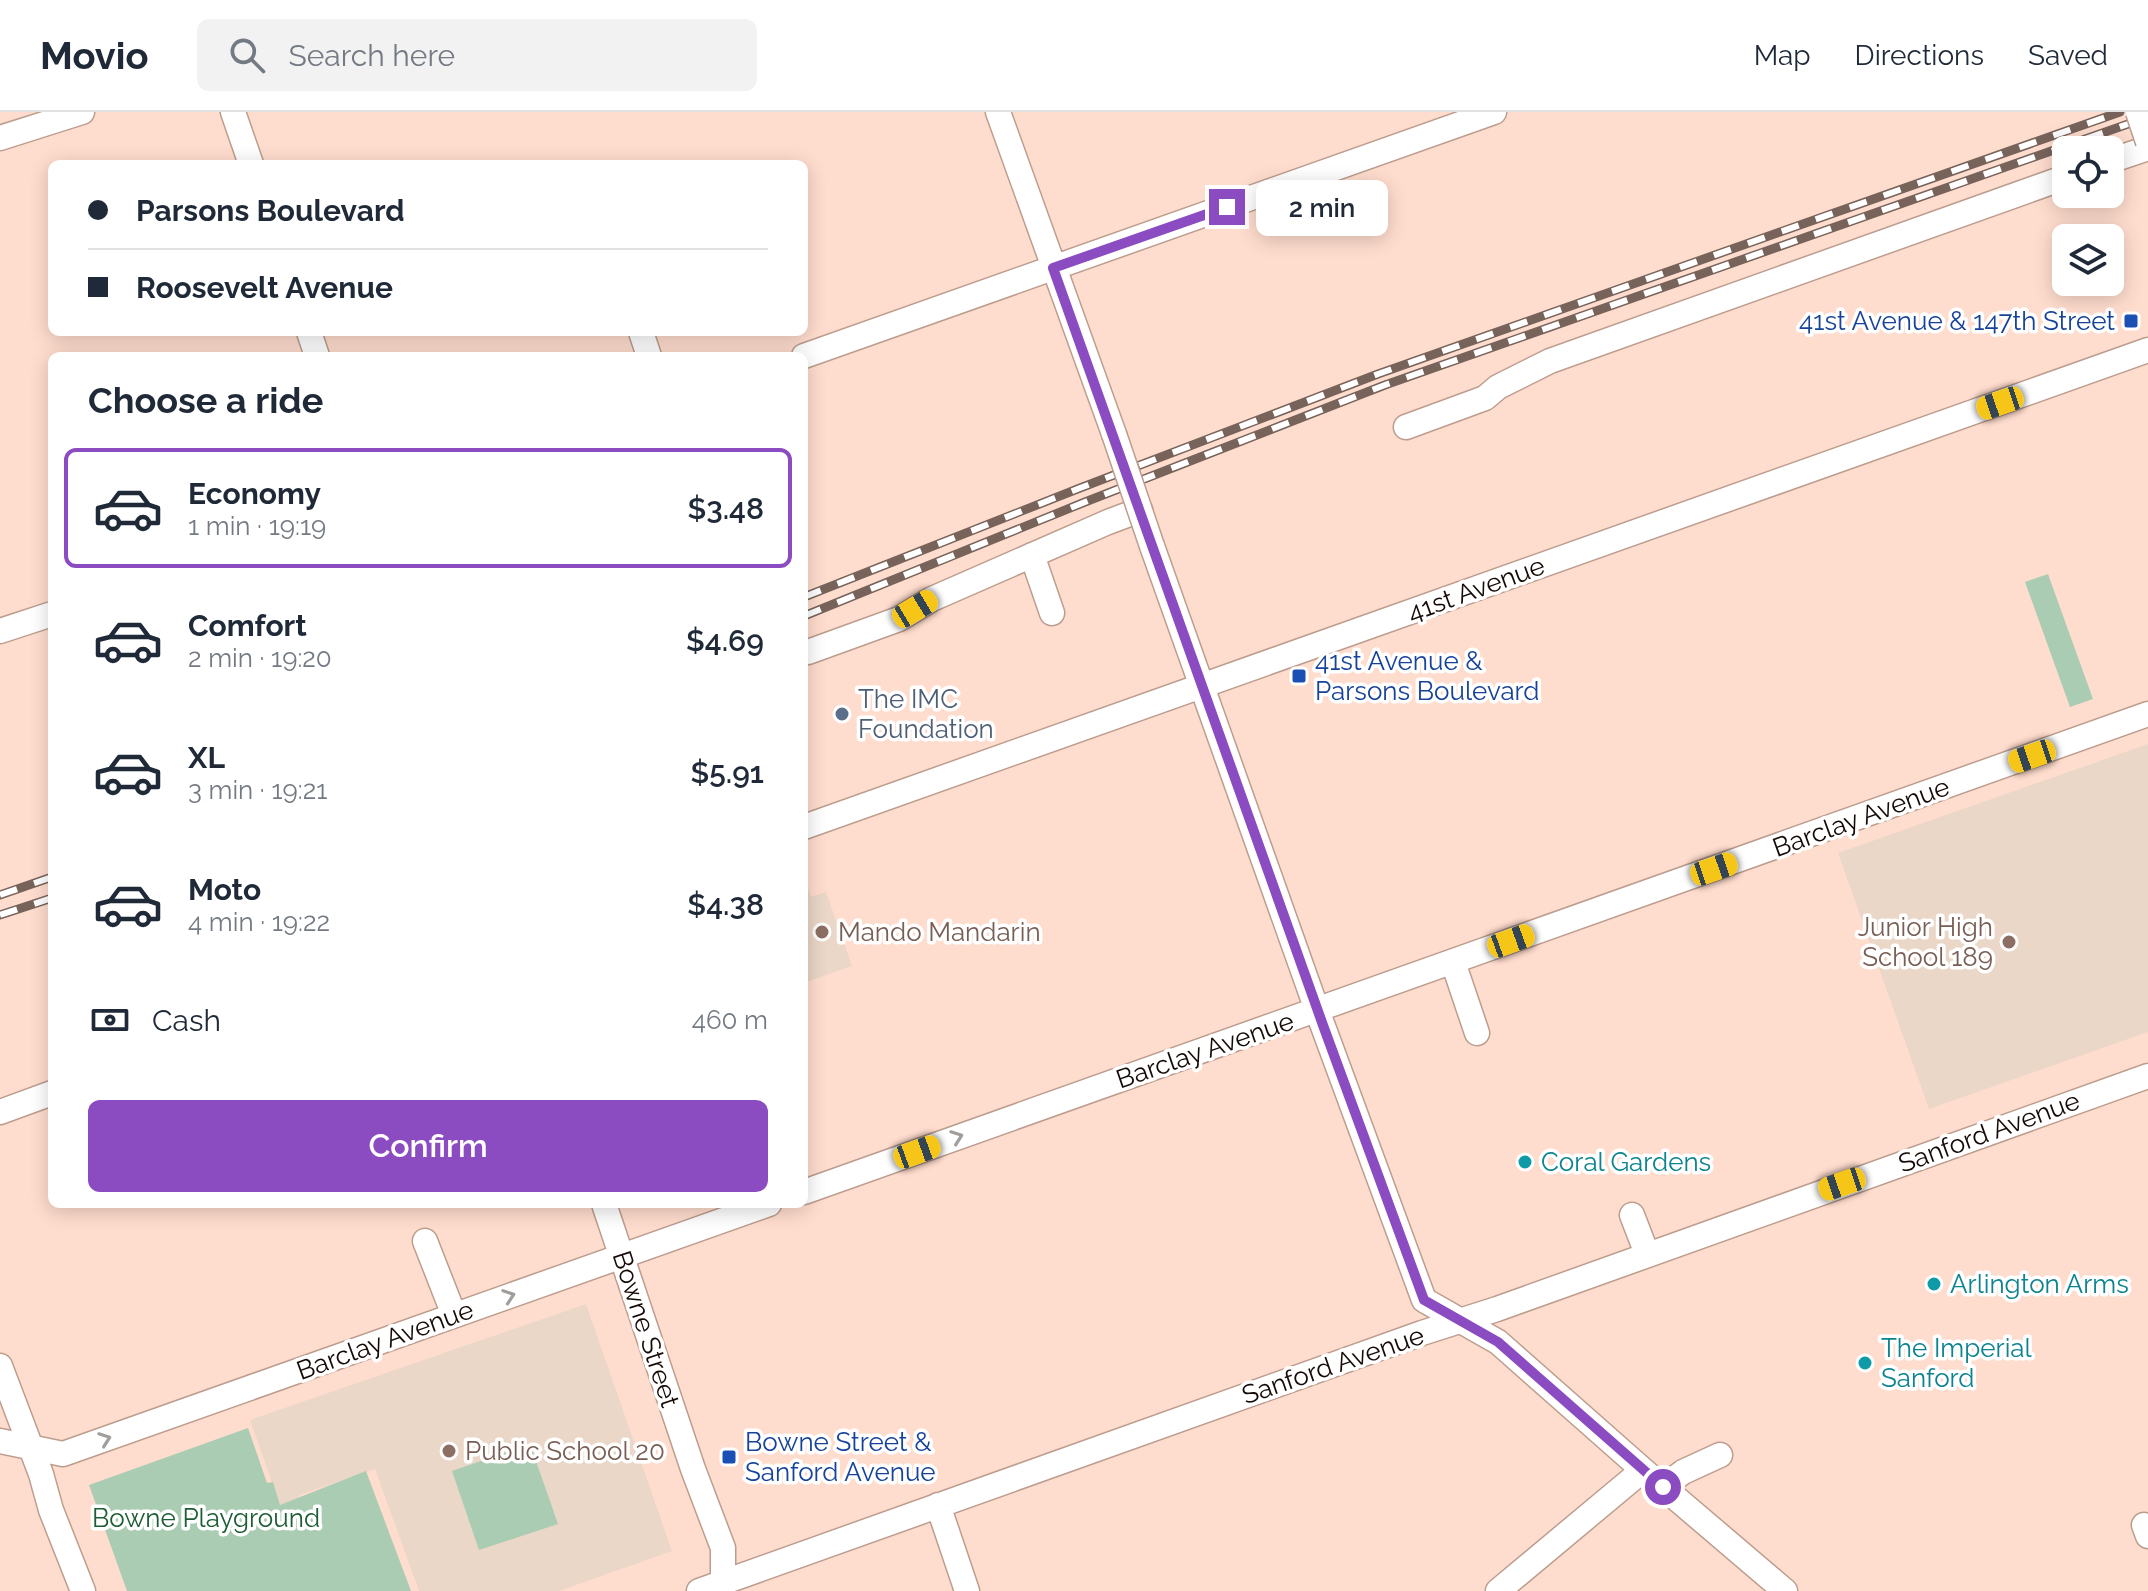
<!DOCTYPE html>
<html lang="en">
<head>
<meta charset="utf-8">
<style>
  :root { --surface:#fff; --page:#f2f2f3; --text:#1f2937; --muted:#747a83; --line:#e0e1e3; --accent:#8c4cc1 }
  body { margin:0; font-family:Raleway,sans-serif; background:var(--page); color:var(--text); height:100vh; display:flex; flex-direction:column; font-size:30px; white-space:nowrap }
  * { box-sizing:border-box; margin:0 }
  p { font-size:26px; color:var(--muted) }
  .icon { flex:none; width:44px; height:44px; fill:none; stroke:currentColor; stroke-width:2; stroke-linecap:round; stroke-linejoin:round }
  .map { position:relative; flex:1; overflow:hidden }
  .sheet { position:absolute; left:48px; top:240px; width:760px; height:856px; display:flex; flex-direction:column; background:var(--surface); border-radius:12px; box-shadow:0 4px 20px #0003 }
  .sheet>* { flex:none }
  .banner { position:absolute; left:48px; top:48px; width:760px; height:176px; border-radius:12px; box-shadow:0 4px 20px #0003; display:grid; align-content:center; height:176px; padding:0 40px; background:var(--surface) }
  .fabs { position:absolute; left:2052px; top:24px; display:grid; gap:16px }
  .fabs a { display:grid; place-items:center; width:72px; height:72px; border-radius:12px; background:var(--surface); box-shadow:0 4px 20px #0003; font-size:40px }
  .end { position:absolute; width:36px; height:36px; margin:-18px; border:10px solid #8c4cc1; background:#fff; box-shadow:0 0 0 4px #fff }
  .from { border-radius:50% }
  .bubble { position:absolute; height:56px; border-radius:12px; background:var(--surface); box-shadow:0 4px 20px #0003; font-size:26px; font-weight:600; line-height:56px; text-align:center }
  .car { position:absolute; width:24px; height:48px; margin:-24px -12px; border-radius:10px; box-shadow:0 0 6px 2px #0007; background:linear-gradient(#f5c518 24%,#345 0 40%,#f5c518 0 76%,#345 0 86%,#f5c518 0) }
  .banner b { display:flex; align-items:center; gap:28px; height:76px; font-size:30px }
  .banner b+b { border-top:2px solid var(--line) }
  .banner i { width:20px; height:20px; background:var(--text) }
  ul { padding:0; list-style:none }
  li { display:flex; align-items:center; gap:24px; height:120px; margin:0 16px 12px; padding:0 24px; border:4px solid transparent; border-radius:12px }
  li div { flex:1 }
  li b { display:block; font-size:30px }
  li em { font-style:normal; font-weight:600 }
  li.current { border-color:var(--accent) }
  li>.icon { width:72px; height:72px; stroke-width:1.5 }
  h2 { padding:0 40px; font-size:36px; line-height:96px }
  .pay { display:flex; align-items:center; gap:20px; height:88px; padding:0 40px; font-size:30px }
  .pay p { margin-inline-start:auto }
  .primary-button { display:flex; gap:16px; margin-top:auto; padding:16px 40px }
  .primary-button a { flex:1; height:92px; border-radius:12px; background:var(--accent); color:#fff; font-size:32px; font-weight:600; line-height:92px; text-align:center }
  header { display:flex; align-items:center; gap:48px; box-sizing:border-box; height:112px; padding:0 40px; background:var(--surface); border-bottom:2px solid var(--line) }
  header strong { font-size:38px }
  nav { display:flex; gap:44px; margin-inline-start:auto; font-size:28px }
  .search { width:560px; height:72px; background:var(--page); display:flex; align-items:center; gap:20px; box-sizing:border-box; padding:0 28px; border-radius:12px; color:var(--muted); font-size:30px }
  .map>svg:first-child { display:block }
  .education { fill:#ead7c7 }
  .green { fill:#aaccb2 }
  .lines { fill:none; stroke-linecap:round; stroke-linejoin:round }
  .minor-casing { stroke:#bc9d8e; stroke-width:27 }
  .minor { stroke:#fff; stroke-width:24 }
  .rail-casing { stroke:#78635b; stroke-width:9 }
  .rail { stroke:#fff; stroke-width:6; stroke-dasharray:18; stroke-linecap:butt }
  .minor-bridge-casing { stroke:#bc9d8e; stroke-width:27; stroke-linecap:butt }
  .minor-bridge { stroke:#fff; stroke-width:24 }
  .oneway { stroke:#a19d9b }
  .route { stroke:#8c4cc1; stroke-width:10 }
  .transit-dot { fill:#1a4fb4; stroke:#fff; stroke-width:3 }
  .service-dot { fill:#5c6f8a; stroke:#fff; stroke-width:3 }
  .education-dot { fill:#8d6e63; stroke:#fff; stroke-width:3 }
  .culture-dot { fill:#0f9aa8; stroke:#fff; stroke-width:3 }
  .labels { text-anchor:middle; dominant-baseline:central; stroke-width:7; stroke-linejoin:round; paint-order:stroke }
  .transit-label { font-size:26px; fill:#164399; stroke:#fff; text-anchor:start }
  .street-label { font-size:26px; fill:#150a06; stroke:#fff }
  .service-label { font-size:26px; fill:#4e5e75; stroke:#fff; text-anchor:start }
  .education-label { font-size:26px; fill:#785e54; stroke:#fff; text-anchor:start }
  .culture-label { font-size:26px; fill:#0d838f; stroke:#fff; text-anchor:start }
  .park-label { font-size:26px; fill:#1c5d34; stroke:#fff }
</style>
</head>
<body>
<header>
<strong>Movio</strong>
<div class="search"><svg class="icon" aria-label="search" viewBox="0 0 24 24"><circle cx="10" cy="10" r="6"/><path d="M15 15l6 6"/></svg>Search here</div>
<nav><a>Map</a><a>Directions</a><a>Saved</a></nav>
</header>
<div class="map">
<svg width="2148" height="1479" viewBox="0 0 2148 1479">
  <rect width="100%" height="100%" fill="#ffddce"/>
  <path class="education" d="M 2148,632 L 2148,920 L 1929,997 L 1838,741 Z
    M 804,765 L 811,785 L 826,780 L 852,854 L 806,870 L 804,863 Z
    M 586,1192 L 672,1439 L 559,1479 L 419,1479 L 375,1357 L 299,1383 L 300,1386 L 280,1393 L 250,1308 Z"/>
  <path class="green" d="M 2048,462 L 2093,587 L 2070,595 L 2025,470 Z
    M 248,1316 L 267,1371 L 273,1370 L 280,1393 L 366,1359 L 411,1479 L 127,1479 L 89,1373 Z
    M 530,1332 L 558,1412 L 479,1438 L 452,1359 Z"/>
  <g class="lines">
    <defs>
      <path id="minor" d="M 233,0 L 251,52
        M 998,0 L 1114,322
        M 0,26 L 82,0
        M 2110,49 L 2148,36
        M 309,220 L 317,244
        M 641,220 L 649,244
        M 804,244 L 1494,0
        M 1406,315 L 1485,286 L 1498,275 L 1550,249 L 2066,65
        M 1152,434 L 1317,898 L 1424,1188 L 1498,1230 L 1643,1358 L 1785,1479
        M 1032,443 L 1052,501
        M 0,519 L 52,502
        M 808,540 L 899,507 L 932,487 L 1108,410 L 1140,398
        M 804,715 L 2148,238
        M 1453,850 L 1477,921
        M 0,1000 L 52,981
        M 804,1080 L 2148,602
        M 604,1092 L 693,1357 L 723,1436 L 723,1479
        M 1632,1103 L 1647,1142
        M 425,1129 L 454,1203
        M 0,1254 L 41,1362 L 51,1398 L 83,1479
        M 0,1329 L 63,1342 L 769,1092
        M 1663,1375 L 1683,1360 L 1720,1343
        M 938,1393 L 967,1479
        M 2144,1413 L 2148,1424
        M 699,1479 L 1422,1221 L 1497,1197 L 2148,964
        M 1498,1479 L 1643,1358"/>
    </defs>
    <use href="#minor" class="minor-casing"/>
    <use href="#minor" class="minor"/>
    <defs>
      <path id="rail" d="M 804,485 L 1080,376 L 1378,262 L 2120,0
        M 804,504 L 1085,390 L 1385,273 L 2148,5
        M 0,783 L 52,765
        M 0,803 L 52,786"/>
    </defs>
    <use href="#rail" class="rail-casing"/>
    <use href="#rail" class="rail"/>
    <defs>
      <path id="minor-bridge" d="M 2138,0 L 2148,30
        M 1114,322 L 1152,434"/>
    </defs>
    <use href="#minor-bridge" class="minor-bridge-casing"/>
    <use href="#minor-bridge" class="minor-bridge"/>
  </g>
  <defs><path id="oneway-chevron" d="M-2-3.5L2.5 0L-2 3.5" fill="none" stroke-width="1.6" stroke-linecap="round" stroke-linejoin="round" transform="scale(2)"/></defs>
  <g class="oneway">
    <use href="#oneway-chevron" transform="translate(957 1025) rotate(-20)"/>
    <use href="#oneway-chevron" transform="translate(509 1184) rotate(-19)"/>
    <use href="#oneway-chevron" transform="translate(105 1327) rotate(-20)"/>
  </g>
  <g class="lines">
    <path class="route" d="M 1227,95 L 1053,156 L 1324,916 L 1424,1188 L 1498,1230 L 1663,1375"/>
  </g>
  <g class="transit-dot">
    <rect x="2123" y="201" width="16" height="16" rx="4"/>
    <rect x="1291" y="556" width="16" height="16" rx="4"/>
    <rect x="721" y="1337" width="16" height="16" rx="4"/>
  </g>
  <circle class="service-dot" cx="842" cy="602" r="8"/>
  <g class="education-dot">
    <circle cx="822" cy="820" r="8"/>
    <circle cx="2009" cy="830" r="8"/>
    <circle cx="449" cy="1339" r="8"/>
  </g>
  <g class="culture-dot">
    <circle cx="1525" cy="1050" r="8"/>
    <circle cx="1934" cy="1172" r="8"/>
    <circle cx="1865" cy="1251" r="8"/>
  </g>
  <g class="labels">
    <g class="transit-label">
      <text x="2115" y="209" text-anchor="end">41st Avenue &amp; 147th Street</text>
      <text x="1315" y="549">41st Avenue &amp;<tspan x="1315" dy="30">Parsons Boulevard</tspan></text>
      <text x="745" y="1330">Bowne Street &amp;<tspan x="745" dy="30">Sanford Avenue</tspan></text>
    </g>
    <g class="street-label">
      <text transform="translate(1476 477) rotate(-20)">41st Avenue</text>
      <text transform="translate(1861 705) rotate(-20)">Barclay Avenue</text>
      <text transform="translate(1205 938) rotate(-19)">Barclay Avenue</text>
      <text transform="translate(1989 1020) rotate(-20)">Sanford Avenue</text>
      <text transform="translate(646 1217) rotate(72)">Bowne Street</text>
      <text transform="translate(385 1228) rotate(-20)">Barclay Avenue</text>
      <text transform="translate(1333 1253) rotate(-19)">Sanford Avenue</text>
    </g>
    <g class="service-label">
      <text x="858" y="587">The IMC<tspan x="858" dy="30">Foundation</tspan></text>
    </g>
    <g class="education-label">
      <text x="1993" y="815" text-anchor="end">Junior High<tspan x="1993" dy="30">School 189</tspan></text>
      <text x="838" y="820">Mando Mandarin</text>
      <text x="465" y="1339">Public School 20</text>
    </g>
    <g class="culture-label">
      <text x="1541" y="1050">Coral Gardens</text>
      <text x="1950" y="1172">Arlington Arms</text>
      <text x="1881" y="1236">The Imperial<tspan x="1881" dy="30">Sanford</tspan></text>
    </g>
    <g class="park-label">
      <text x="206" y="1406">Bowne Playground</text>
    </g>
  </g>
</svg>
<div class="fabs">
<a><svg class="icon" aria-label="locate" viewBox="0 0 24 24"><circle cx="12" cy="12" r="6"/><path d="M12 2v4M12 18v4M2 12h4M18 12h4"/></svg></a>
<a><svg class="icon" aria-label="layers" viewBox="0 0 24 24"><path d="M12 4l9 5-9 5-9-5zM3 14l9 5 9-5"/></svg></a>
</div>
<i class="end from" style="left:1663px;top:1375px"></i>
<i class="end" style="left:1227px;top:95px"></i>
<div class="bubble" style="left:1256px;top:68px;width:132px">2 min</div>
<i class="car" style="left:2000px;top:291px;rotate:251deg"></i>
<i class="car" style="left:915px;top:497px;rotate:59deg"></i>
<i class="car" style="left:2032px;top:644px;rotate:251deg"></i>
<i class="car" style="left:1714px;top:757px;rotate:71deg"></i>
<i class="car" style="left:1511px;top:829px;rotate:70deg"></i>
<i class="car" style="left:917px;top:1040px;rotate:70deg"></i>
<i class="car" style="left:1842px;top:1072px;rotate:251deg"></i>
<div class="banner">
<b><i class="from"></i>Parsons Boulevard</b>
<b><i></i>Roosevelt Avenue</b>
</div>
<section class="sheet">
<h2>Choose a ride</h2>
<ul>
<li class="current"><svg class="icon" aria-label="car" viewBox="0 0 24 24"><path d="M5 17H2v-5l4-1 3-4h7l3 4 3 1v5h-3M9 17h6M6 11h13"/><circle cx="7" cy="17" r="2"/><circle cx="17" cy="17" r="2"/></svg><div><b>Economy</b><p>1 min · 19:19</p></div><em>$3.48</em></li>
<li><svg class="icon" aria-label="car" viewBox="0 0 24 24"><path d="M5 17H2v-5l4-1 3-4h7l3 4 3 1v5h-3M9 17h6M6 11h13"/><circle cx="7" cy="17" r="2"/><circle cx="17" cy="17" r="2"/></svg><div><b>Comfort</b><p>2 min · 19:20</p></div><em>$4.69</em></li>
<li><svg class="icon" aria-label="car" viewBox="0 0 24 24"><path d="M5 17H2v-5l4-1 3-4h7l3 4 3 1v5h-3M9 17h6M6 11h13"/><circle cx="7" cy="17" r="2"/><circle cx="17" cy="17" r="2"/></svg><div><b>XL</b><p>3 min · 19:21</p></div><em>$5.91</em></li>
<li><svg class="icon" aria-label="car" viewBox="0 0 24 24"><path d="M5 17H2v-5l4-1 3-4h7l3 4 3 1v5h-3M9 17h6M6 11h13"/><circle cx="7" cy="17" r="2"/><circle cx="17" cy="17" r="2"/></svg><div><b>Moto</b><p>4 min · 19:22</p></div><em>$4.38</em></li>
</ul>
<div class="pay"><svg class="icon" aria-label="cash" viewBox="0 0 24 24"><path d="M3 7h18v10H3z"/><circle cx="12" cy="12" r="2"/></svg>Cash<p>460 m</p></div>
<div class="primary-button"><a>Confirm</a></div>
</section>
</div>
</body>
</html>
